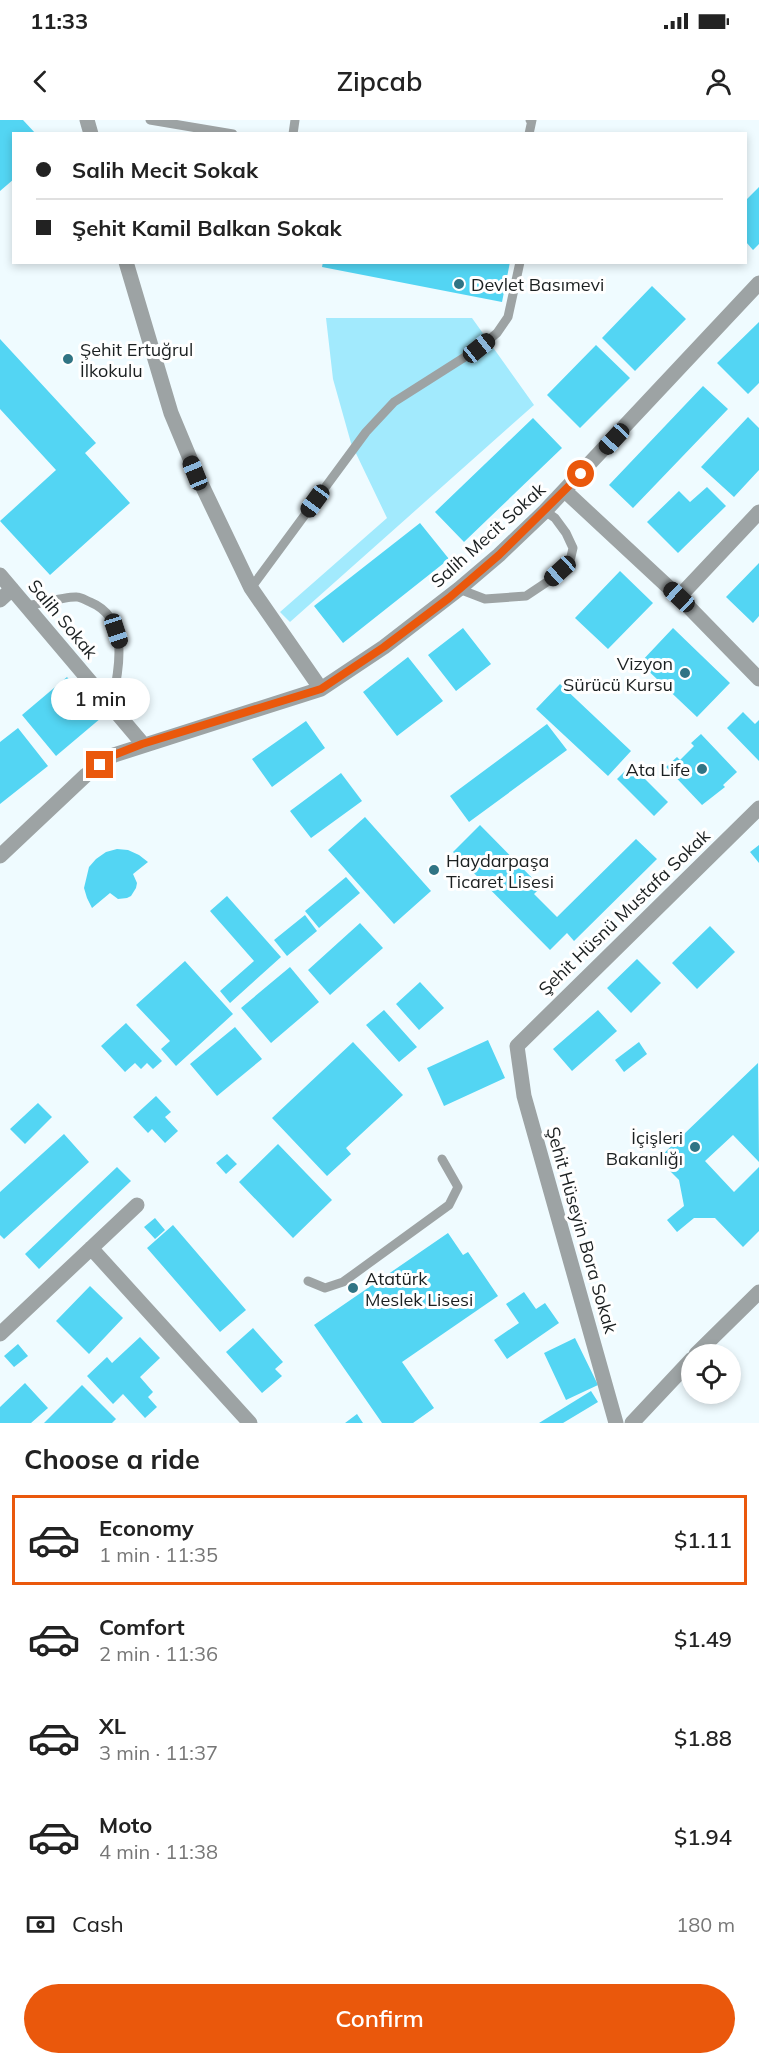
<!DOCTYPE html>
<html lang="en">
<head>
<meta charset="utf-8">
<style>
  :root { --surface:#fff; --page:#f2f2f2; --text:#222; --muted:#767676; --line:#e0e0e0; --accent:#ea580c }
  body { margin:0; font-family:Mulish,sans-serif; background:var(--page); color:var(--text); height:100vh; display:flex; flex-direction:column; font-size:22px; white-space:nowrap }
  * { box-sizing:border-box; margin:0 }
  p { font-size:20px; color:var(--muted) }
  .icon { flex:none; width:33px; height:33px; fill:none; stroke:currentColor; stroke-width:2; stroke-linecap:round; stroke-linejoin:round }
  .map { position:relative; height:1303px; overflow:hidden }
  .details { display:flex; flex-direction:column; background:var(--surface); flex:1 }
  .details>* { flex:none }
  .top-card { position:absolute; left:12px; top:12px; width:735px; height:132px; border-radius:0px; box-shadow:0 3px 9px #0003; display:grid; align-content:center; height:132px; padding:0 24px; background:var(--surface) }
  .fabs { position:absolute; left:681px; top:1224px; display:grid; gap:12px }
  .fabs a { display:grid; place-items:center; width:60px; height:60px; border-radius:50%; background:var(--surface); box-shadow:0 3px 9px #0003; font-size:30px }
  .end { position:absolute; width:27px; height:27px; margin:-14px; border:8px solid #ea580c; background:#fff; box-shadow:0 0 0 3px #fff }
  .from { border-radius:50% }
  .bubble { position:absolute; height:42px; border-radius:21px; background:var(--surface); box-shadow:0 3px 9px #0003; font-size:20px; font-weight:600; line-height:42px; text-align:center }
  .car { position:absolute; width:18px; height:36px; margin:-18px -9px; border-radius:8px; box-shadow:0 0 4px 2px #0007; background:linear-gradient(#222 24%,#8ab4d8 0 40%,#222 0 76%,#8ab4d8 0 86%,#222 0) }
  .top-card b { display:flex; align-items:center; gap:21px; height:57px; font-size:22px }
  .top-card b+b { border-top:2px solid var(--line) }
  .top-card i { width:15px; height:15px; background:var(--text) }
  ul { padding:0; list-style:none }
  li { display:flex; align-items:center; gap:18px; height:90px; margin:0 12px 9px; padding:0 12px; border:3px solid transparent; border-radius:0px }
  li div { flex:1 }
  li b { display:block; font-size:22px }
  li em { font-style:normal; font-weight:600 }
  li.active { border-color:var(--accent) }
  li>.icon { width:54px; height:54px; stroke-width:1.5 }
  h2 { padding:0 24px; font-size:27px; line-height:72px }
  .pay { display:flex; align-items:center; gap:15px; height:66px; padding:0 24px; font-size:22px }
  .pay p { margin-inline-start:auto }
  .primary-button { display:flex; gap:12px; margin-top:auto; padding:12px 24px }
  .primary-button a { flex:1; height:69px; border-radius:36px; background:var(--accent); color:#fff; font-size:24px; font-weight:600; line-height:69px; text-align:center }
  .status { display:flex; justify-content:space-between; align-items:center; height:42px; padding:0 30px; background:var(--surface); direction:ltr }
  .status svg { height:16px; fill:currentColor }
  header { display:flex; justify-content:space-between; align-items:center; height:78px; padding:0 24px; background:var(--surface); font-size:27px; font-weight:600 }
  .map>svg:first-child { display:block }
  .green { fill:#a2eafd }
  .building { fill:#53d5f3 }
  .lines { fill:none; stroke-linecap:round; stroke-linejoin:round }
  .lane { stroke:#9da3a4; stroke-width:9 }
  .street { stroke:#9da3a4; stroke-width:15 }
  .route { stroke:#ea580c; stroke-width:8 }
  .poi-dot { fill:#307484; stroke:#fff; stroke-width:2 }
  .labels { text-anchor:middle; dominant-baseline:central; stroke-width:6; stroke-linejoin:round; paint-order:stroke }
  .poi-label { font-size:18px; fill:#1b2021; stroke:#fff; text-anchor:start }
  .street-label { font-size:18px; fill:#1b2021; stroke:#fff }
</style>
</head>
<body>
<div class="status"><b>11:33</b><svg viewBox="0 0 49 12"><path d="M0 12V9h3v3zM5 12V6h3v6zM10 12V3h3v9zM15 12V0h3v12zM26 1h20v11H26zM47 4h2v5h-2z"/></svg></div>
<header><svg class="icon" aria-label="back" viewBox="0 0 24 24"><path d="M15 5l-7 7 7 7"/></svg>Zipcab<svg class="icon" aria-label="person" viewBox="0 0 24 24"><circle cx="12" cy="8" r="4"/><path d="M4 21q1-7 8-7t8 7"/></svg></header>
<div class="map">
<svg width="759" height="1303" viewBox="0 0 759 1303">
  <rect width="100%" height="100%" fill="#effbff"/>
  <path class="green" d="M 326,198 L 472,198 L 534,285 L 290,502 L 280,492 L 387,398 L 351,323 L 333,259 Z"/>
  <path class="building" d="M 0,0 L 23,0 L 36,14 L 14,14 L 14,59 L 0,71 Z
    M 759,67 L 759,124 L 753,130 L 746,122 L 746,80 Z
    M 323,142 L 510,142 L 502,182 L 322,147 Z
    M 652,166 L 686,199 L 635,251 L 602,218 Z
    M 759,202 L 759,263 L 748,274 L 717,243 Z
    M 0,219 L 96,323 L 85,333 L 130,383 L 50,455 L 0,401 L 56,350 L 0,289 Z
    M 596,225 L 630,258 L 580,308 L 547,275 Z
    M 703,266 L 728,289 L 633,388 L 609,365 Z
    M 748,297 L 759,308 L 759,350 L 734,377 L 701,347 Z
    M 533,298 L 562,328 L 464,422 L 435,392 Z
    M 707,367 L 726,386 L 678,433 L 647,402 L 679,371 L 690,382 Z
    M 420,403 L 449,439 L 343,523 L 314,486 Z
    M 759,443 L 759,496 L 753,503 L 726,477 Z
    M 620,451 L 653,483 L 608,529 L 575,498 Z
    M 463,508 L 491,544 L 456,571 L 428,535 Z
    M 673,508 L 730,563 L 697,597 L 640,543 Z
    M 408,537 L 443,581 L 397,616 L 363,572 Z
    M 67,557 L 101,598 L 56,636 L 22,595 Z
    M 560,564 L 631,631 L 608,656 L 536,589 Z
    M 743,592 L 755,604 L 759,600 L 759,641 L 727,608 Z
    M 306,601 L 325,628 L 272,667 L 252,639 Z
    M 547,604 L 567,630 L 469,702 L 450,676 Z
    M 18,608 L 48,646 L 0,684 L 0,622 Z
    M 701,614 L 737,652 L 723,665 L 725,667 L 702,685 L 666,647 L 677,637 L 680,640 L 694,626 L 691,623 Z
    M 631,645 L 668,682 L 654,696 L 617,659 Z
    M 341,653 L 362,681 L 311,718 L 290,691 Z
    M 365,697 L 431,771 L 394,804 L 328,730 Z
    M 480,705 L 541,767 L 534,774 L 557,797 L 636,719 L 657,739 L 574,821 L 567,813 L 550,830 L 453,732 Z
    M 759,725 L 759,743 L 750,732 Z
    M 117,729 L 128,730 L 139,735 L 148,742 L 133,754 L 137,763 L 136,768 L 131,776 L 127,778 L 118,779 L 110,773 L 92,788 L 87,778 L 84,768 L 89,747 L 96,739 L 106,732 Z
    M 346,757 L 360,773 L 319,808 L 305,791 Z
    M 227,776 L 281,837 L 230,883 L 220,871 L 254,841 L 210,791 Z
    M 305,795 L 317,811 L 287,836 L 274,820 Z
    M 360,803 L 383,828 L 330,875 L 308,850 Z
    M 710,806 L 735,832 L 697,869 L 672,843 Z
    M 637,839 L 661,863 L 631,893 L 607,868 Z
    M 185,841 L 233,894 L 176,946 L 161,929 L 170,921 L 136,885 Z
    M 290,847 L 319,882 L 271,923 L 241,888 Z
    M 420,862 L 444,888 L 419,910 L 396,884 Z
    M 384,890 L 417,927 L 399,942 L 366,905 Z
    M 598,890 L 617,911 L 572,951 L 553,929 Z
    M 126,903 L 162,941 L 153,949 L 147,943 L 141,949 L 135,943 L 125,952 L 101,926 Z
    M 235,907 L 262,939 L 217,976 L 190,944 Z
    M 488,920 L 505,958 L 444,986 L 427,948 Z
    M 353,922 L 403,975 L 346,1028 L 351,1034 L 327,1056 L 272,998 Z
    M 639,922 L 647,934 L 624,952 L 615,940 Z
    M 758,943 L 759,1042 L 733,1015 L 705,1041 L 734,1072 L 759,1047 L 759,1111 L 743,1127 L 715,1098 L 694,1098 L 677,1112 L 667,1100 L 684,1086 L 679,1060 L 658,1039 Z
    M 156,976 L 171,992 L 165,997 L 178,1011 L 165,1023 L 152,1009 L 148,1013 L 133,997 Z
    M 38,983 L 52,997 L 25,1024 L 10,1009 Z
    M 64,1014 L 89,1042 L 4,1119 L 0,1115 L 0,1072 Z
    M 278,1024 L 332,1080 L 293,1118 L 239,1062 Z
    M 227,1034 L 237,1044 L 226,1054 L 216,1043 Z
    M 117,1047 L 131,1061 L 39,1149 L 25,1134 Z
    M 155,1098 L 165,1110 L 155,1119 L 144,1107 Z
    M 173,1105 L 246,1190 L 220,1212 L 147,1128 Z
    M 448,1113 L 463,1135 L 468,1132 L 498,1176 L 402,1242 L 434,1288 L 413,1303 L 382,1303 L 314,1205 Z
    M 90,1166 L 123,1198 L 89,1234 L 56,1201 Z
    M 524,1172 L 536,1189 L 545,1183 L 559,1203 L 507,1239 L 494,1220 L 519,1203 L 506,1184 Z
    M 253,1208 L 283,1242 L 275,1249 L 282,1256 L 262,1273 L 226,1232 Z
    M 140,1217 L 160,1238 L 140,1257 L 153,1272 L 148,1277 L 157,1287 L 145,1298 L 123,1274 L 113,1284 L 87,1256 L 107,1237 L 112,1243 Z
    M 575,1218 L 598,1265 L 566,1280 L 544,1233 Z
    M 18,1224 L 28,1236 L 14,1247 L 4,1236 Z
    M 25,1263 L 48,1288 L 31,1303 L 0,1303 L 0,1287 Z
    M 82,1265 L 116,1299 L 112,1303 L 44,1303 Z
    M 591,1271 L 598,1282 L 563,1303 L 539,1303 Z
    M 357,1294 L 363,1303 L 345,1303 Z"/>
  <g class="lines">
    <path class="lane" d="M 150,0 L 233,14
      M 293,14 L 295,0
      M 529,14 L 532,0 L 530,0
      M 251,468 L 366,312 L 394,282 L 479,228 L 497,213 L 508,197 L 520,142
      M 459,469 L 485,479 L 526,476 L 550,460 L 570,441 L 573,428 L 566,413 L 555,398 L 545,391
      M 26,486 C 38,484 67,476 77,477 C 81,477 87,481 90,482 C 132,499 118,553 111,587
      M 308,1161 L 325,1168 L 343,1162 L 449,1085 L 458,1067 L 442,1039"/>
    <path class="street" d="M 87,0 L 91,14
      M 126,142 L 171,293 L 196,353 L 251,468 L 321,569
      M 565,371 L 679,477 L 759,559
      M 0,455 L 143,624
      M 679,477 L 759,392
      M 0,480 L 12,469
      M 0,736 L 86,655 L 114,635 L 321,569 L 384,527 L 459,469 L 499,435 L 545,391 L 759,163
      M 91,1128 L 250,1303
      M 0,1214 L 137,1085
      M 696,1234 L 759,1172
      M 616,1303 L 524,976 L 517,926 L 759,688
      M 632,1303 L 692,1239"/>
  </g>
  <g class="lines">
    <path class="route" d="M 100,645 L 114,635 L 142,624 L 321,569 L 384,527 L 449,478 L 499,435 L 581,354"/>
  </g>
  <g class="poi-dot">
    <circle cx="459" cy="164" r="6"/>
    <circle cx="68" cy="239" r="6"/>
    <circle cx="685" cy="553" r="6"/>
    <circle cx="702" cy="649" r="6"/>
    <circle cx="434" cy="750" r="6"/>
    <circle cx="695" cy="1027" r="6"/>
    <circle cx="353" cy="1168" r="6"/>
  </g>
  <g class="labels">
    <g class="poi-label">
      <text x="471" y="164">Devlet Basımevi</text>
      <text x="80" y="229">Şehit Ertuğrul<tspan x="80" dy="21">İlkokulu</tspan></text>
      <text x="673" y="543" text-anchor="end">Vizyon<tspan x="673" dy="21">Sürücü Kursu</tspan></text>
      <text x="690" y="649" text-anchor="end">Ata Life</text>
      <text x="446" y="740">Haydarpaşa<tspan x="446" dy="21">Ticaret Lisesi</tspan></text>
      <text x="683" y="1017" text-anchor="end">İçişleri<tspan x="683" dy="21">Bakanlığı</tspan></text>
      <text x="365" y="1158">Atatürk<tspan x="365" dy="21">Meslek Lisesi</tspan></text>
    </g>
    <g class="street-label">
      <text transform="translate(488 415) rotate(-42)">Salih Mecit Sokak</text>
      <text transform="translate(63 499) rotate(50)">Salih Sokak</text>
      <text transform="translate(624 792) rotate(-44)">Şehit Hüsnü Mustafa Sokak</text>
      <text transform="translate(582 1110) rotate(74)">Şehit Hüseyin Bora Sokak</text>
    </g>
  </g>
</svg>
<div class="fabs">
<a><svg class="icon" aria-label="locate" viewBox="0 0 24 24"><circle cx="12" cy="12" r="6"/><path d="M12 2v4M12 18v4M2 12h4M18 12h4"/></svg></a>
</div>
<i class="end from" style="left:581px;top:354px"></i>
<i class="end" style="left:100px;top:645px"></i>
<div class="bubble" style="left:51px;top:558px;width:99px">1 min</div>
<i class="car" style="left:479px;top:228px;rotate:51deg"></i>
<i class="car" style="left:614px;top:319px;rotate:223deg"></i>
<i class="car" style="left:195px;top:353px;rotate:338deg"></i>
<i class="car" style="left:315px;top:381px;rotate:216deg"></i>
<i class="car" style="left:560px;top:451px;rotate:228deg"></i>
<i class="car" style="left:679px;top:477px;rotate:313deg"></i>
<i class="car" style="left:116px;top:511px;rotate:162deg"></i>
<div class="top-card">
<b><i class="from"></i>Salih Mecit Sokak</b>
<b><i></i>Şehit Kamil Balkan Sokak</b>
</div>
</div>
<section class="details">
<h2>Choose a ride</h2>
<ul>
<li class="active"><svg class="icon" aria-label="car" viewBox="0 0 24 24"><path d="M5 17H2v-5l4-1 3-4h7l3 4 3 1v5h-3M9 17h6M6 11h13"/><circle cx="7" cy="17" r="2"/><circle cx="17" cy="17" r="2"/></svg><div><b>Economy</b><p>1 min · 11:35</p></div><em>$1.11</em></li>
<li><svg class="icon" aria-label="car" viewBox="0 0 24 24"><path d="M5 17H2v-5l4-1 3-4h7l3 4 3 1v5h-3M9 17h6M6 11h13"/><circle cx="7" cy="17" r="2"/><circle cx="17" cy="17" r="2"/></svg><div><b>Comfort</b><p>2 min · 11:36</p></div><em>$1.49</em></li>
<li><svg class="icon" aria-label="car" viewBox="0 0 24 24"><path d="M5 17H2v-5l4-1 3-4h7l3 4 3 1v5h-3M9 17h6M6 11h13"/><circle cx="7" cy="17" r="2"/><circle cx="17" cy="17" r="2"/></svg><div><b>XL</b><p>3 min · 11:37</p></div><em>$1.88</em></li>
<li><svg class="icon" aria-label="car" viewBox="0 0 24 24"><path d="M5 17H2v-5l4-1 3-4h7l3 4 3 1v5h-3M9 17h6M6 11h13"/><circle cx="7" cy="17" r="2"/><circle cx="17" cy="17" r="2"/></svg><div><b>Moto</b><p>4 min · 11:38</p></div><em>$1.94</em></li>
</ul>
<div class="pay"><svg class="icon" aria-label="cash" viewBox="0 0 24 24"><path d="M3 7h18v10H3z"/><circle cx="12" cy="12" r="2"/></svg>Cash<p>180 m</p></div>
<div class="primary-button"><a>Confirm</a></div>
</section>
</body>
</html>
